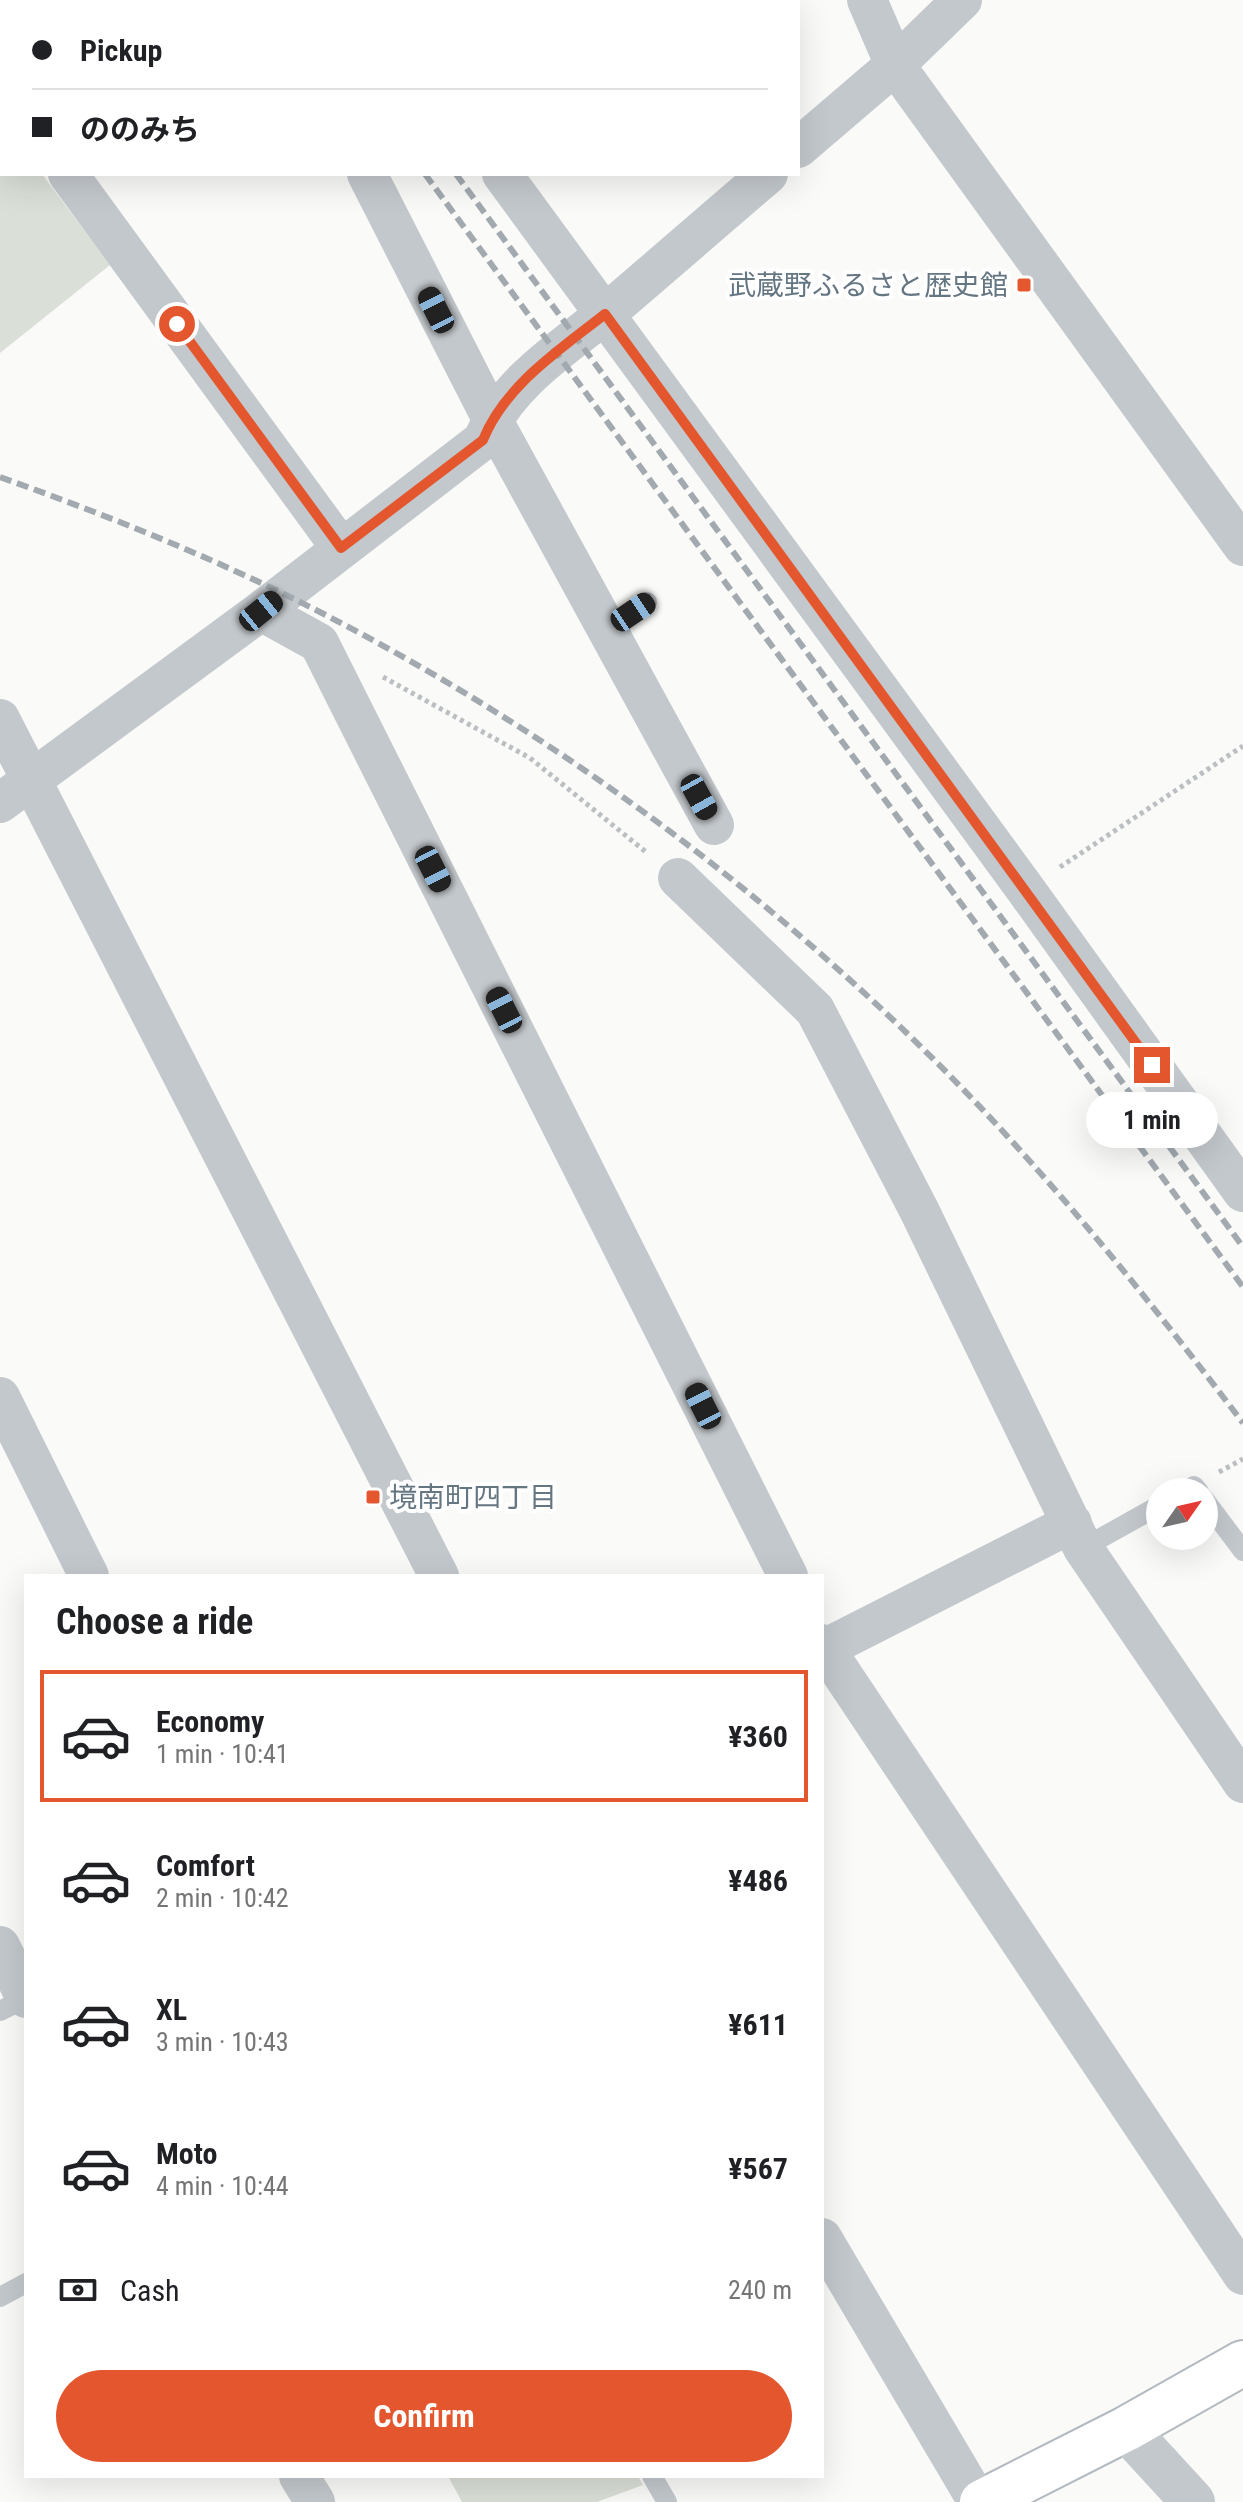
<!DOCTYPE html>
<html lang="en">
<head>
<meta charset="utf-8">
<style>
  :root { --surface:#fff; --page:#f2f2f2; --text:#202124; --muted:#757577; --line:#e0e0e0; --accent:#e4572e }
  body { margin:0; font-family:"Roboto Condensed","Noto Sans JP",sans-serif; background:var(--page); color:var(--text); height:100vh; display:flex; flex-direction:column; font-size:30px; white-space:nowrap }
  * { box-sizing:border-box; margin:0 }
  p { font-size:26px; color:var(--muted) }
  .icon { flex:none; width:44px; height:44px; fill:none; stroke:currentColor; stroke-width:2; stroke-linecap:round; stroke-linejoin:round }
  .map { position:relative; flex:1; overflow:hidden }
  .panel { position:absolute; left:24px; top:1574px; width:800px; height:904px; display:flex; flex-direction:column; background:var(--surface); border-radius:0px; box-shadow:0 8px 32px #0002 }
  .panel>* { flex:none }
  .hud { position:absolute; left:0px; top:0px; width:800px; height:176px; box-shadow:0 8px 32px #0002; display:grid; align-content:center; height:176px; padding:0 32px; background:var(--surface) }
  .needle { width:52px; rotate:56deg }
  .fabs { position:absolute; left:1146px; top:1478px; display:grid; gap:16px }
  .fabs a { display:grid; place-items:center; width:72px; height:72px; border-radius:50%; background:var(--surface); box-shadow:0 8px 32px #0002; font-size:40px }
  .end { position:absolute; width:36px; height:36px; margin:-18px; border:10px solid #e4572e; background:#fff; box-shadow:0 0 0 4px #fff }
  .from { border-radius:50% }
  .bubble { position:absolute; height:56px; border-radius:28px; background:var(--surface); box-shadow:0 8px 32px #0002; font-size:26px; font-weight:700; line-height:56px; text-align:center }
  .car { position:absolute; width:24px; height:48px; margin:-24px -12px; border-radius:10px; box-shadow:0 0 6px 2px #0007; background:linear-gradient(#222 24%,#8ab4d8 0 40%,#222 0 76%,#8ab4d8 0 86%,#222 0) }
  .hud b { display:flex; align-items:center; gap:28px; height:76px; font-size:30px }
  .hud b+b { border-top:2px solid var(--line) }
  .hud i { width:20px; height:20px; background:var(--text) }
  ul { padding:0; list-style:none }
  li { display:flex; align-items:center; gap:24px; height:132px; margin:0 16px 12px; padding:0 16px; border:4px solid transparent; border-radius:0px }
  li div { flex:1 }
  li b { display:block; font-size:30px }
  li em { font-style:normal; font-weight:700 }
  li.active { border-color:var(--accent) }
  li>.icon { width:72px; height:72px; stroke-width:1.5 }
  h2 { padding:0 32px; font-size:36px; line-height:96px }
  .pay { display:flex; align-items:center; gap:20px; height:88px; padding:0 32px; font-size:30px }
  .pay p { margin-inline-start:auto }
  .button { display:flex; gap:16px; margin-top:auto; padding:16px 32px }
  .button a { flex:1; height:92px; border-radius:48px; background:var(--accent); color:#fff; font-size:32px; font-weight:700; line-height:92px; text-align:center }
  .map>svg:first-child { display:block }
  .green { fill:#dadfd7 }
  .lines { fill:none; stroke-linecap:round; stroke-linejoin:round }
  .secondary-casing { stroke:#b3babf; stroke-width:48 }
  .path { stroke:#bbbfc2; stroke-width:5; stroke-dasharray:4 4; stroke-linecap:butt }
  .service { stroke:#c3c8cc; stroke-width:20 }
  .minor { stroke:#c3c8cc; stroke-width:40 }
  .tertiary { stroke:#c3c8cc; stroke-width:44 }
  .secondary { stroke:#fff; stroke-width:44 }
  .rail { stroke:#a2aab0; stroke-width:6; stroke-dasharray:12 6; stroke-linecap:butt }
  .route { stroke:#e4572e; stroke-width:10 }
  .poi-dot { fill:#e4572e; stroke:#fff; stroke-width:3 }
  .labels { text-anchor:middle; dominant-baseline:central; stroke-width:8; stroke-linejoin:round; paint-order:stroke }
  .poi-label { font-size:28px; fill:#657683; stroke:#fff; text-anchor:end }
</style>
</head>
<body>
<div class="map">
<svg width="1243" height="2502" viewBox="0 0 1243 2502">
  <rect width="100%" height="100%" fill="#fafaf8"/>
  <path class="green" d="M 0,117 L 2,174 L 42,174 L 110,265 L 0,353 Z
    M 448,2476 L 638,2476 L 643,2485 L 597,2502 L 462,2502 Z"/>
  <g class="lines">
    <defs>
      <path id="secondary" d="M 982,2502 L 1126,2429 L 1243,2363"/>
    </defs>
    <use href="#secondary" class="secondary-casing"/>
    <path class="path" d="M 383,677 L 530,758 L 646,852
      M 1060,867 L 1243,746
      M 1219,1472 L 1243,1459"/>
    <path class="service" d="M 607,629 L 647,602
      M 1183,1492 L 1194,1486 L 1199,1492
      M 1204,1499 L 1243,1551
      M 1083,1548 L 1160,1505
      M 0,2011 L 26,1998
      M 0,2297 L 26,2283
      M 652,2476 L 667,2502"/>
    <path class="minor" d="M 259,0 L 261,2
      M 374,0 L 375,2
      M 867,0 L 895,65 L 1243,546
      M 0,81 L 2,84
      M 798,148 L 895,65 L 962,0
      M 68,174 L 341,548
      M 367,174 L 492,419 L 714,825
      M 502,174 L 1026,890 L 1243,1192
      M 261,611 L 319,643 L 788,1576
      M 0,719 L 439,1576
      M 0,803 L 261,611 L 483,440 C 507,382 564,348 610,310 C 663,265 715,219 768,174
      M 678,878 L 815,1010 L 919,1210 L 1083,1548 L 1243,1783
      M 0,1397 L 89,1576
      M 822,1644 L 1243,2275
      M 822,1650 L 1072,1523
      M 0,1946 L 26,1998
      M 822,2238 L 978,2502
      M 299,2476 L 315,2502"/>
    <path class="tertiary" d="M 1126,2429 L 1193,2502"/>
    <use href="#secondary" class="secondary"/>
    <path class="rail" d="M 298,0 L 300,2
      M 329,0 L 330,2
      M 425,174 L 1243,1287
      M 456,174 L 1243,1247
      M 0,477 C 95,511 189,548 280,592 C 541,720 783,899 983,1110 C 1076,1209 1161,1315 1243,1423"/>
  </g>
  <g class="lines">
    <path class="route" d="M 177,324 L 341,548 L 483,440 C 505,385 561,349 605,314 L 1152,1065"/>
  </g>
  <g class="poi-dot">
    <rect x="1016" y="277" width="16" height="16" rx="4"/>
    <rect x="365" y="1489" width="16" height="16" rx="4"/>
  </g>
  <g class="labels">
    <g class="poi-label">
      <text x="1008" y="285">武蔵野ふるさと歴史館</text>
      <text x="389" y="1497" text-anchor="start">境南町四丁目</text>
    </g>
  </g>
</svg>
<div class="fabs">
<a><svg class="needle" viewBox="-14 -14 28 28"><path d="M0-13l5 13h-10z" fill="#e53935"/><path d="M0 13l5-13h-10z" fill="#757577"/></svg></a>
</div>
<i class="end from" style="left:177px;top:324px"></i>
<i class="end" style="left:1152px;top:1065px"></i>
<div class="bubble" style="left:1086px;top:1092px;width:132px">1 min</div>
<i class="car" style="left:436px;top:310px;rotate:333deg"></i>
<i class="car" style="left:261px;top:611px;rotate:51deg"></i>
<i class="car" style="left:633px;top:612px;rotate:56deg"></i>
<i class="car" style="left:699px;top:797px;rotate:151deg"></i>
<i class="car" style="left:433px;top:869px;rotate:153deg"></i>
<i class="car" style="left:504px;top:1010px;rotate:333deg"></i>
<i class="car" style="left:703px;top:1406px;rotate:333deg"></i>
<div class="hud">
<b><i class="from"></i>Pickup</b>
<b><i></i>ののみち</b>
</div>
<section class="panel">
<h2>Choose a ride</h2>
<ul>
<li class="active"><svg class="icon" aria-label="car" viewBox="0 0 24 24"><path d="M5 17H2v-5l4-1 3-4h7l3 4 3 1v5h-3M9 17h6M6 11h13"/><circle cx="7" cy="17" r="2"/><circle cx="17" cy="17" r="2"/></svg><div><b>Economy</b><p>1 min · 10:41</p></div><em>¥360</em></li>
<li><svg class="icon" aria-label="car" viewBox="0 0 24 24"><path d="M5 17H2v-5l4-1 3-4h7l3 4 3 1v5h-3M9 17h6M6 11h13"/><circle cx="7" cy="17" r="2"/><circle cx="17" cy="17" r="2"/></svg><div><b>Comfort</b><p>2 min · 10:42</p></div><em>¥486</em></li>
<li><svg class="icon" aria-label="car" viewBox="0 0 24 24"><path d="M5 17H2v-5l4-1 3-4h7l3 4 3 1v5h-3M9 17h6M6 11h13"/><circle cx="7" cy="17" r="2"/><circle cx="17" cy="17" r="2"/></svg><div><b>XL</b><p>3 min · 10:43</p></div><em>¥611</em></li>
<li><svg class="icon" aria-label="car" viewBox="0 0 24 24"><path d="M5 17H2v-5l4-1 3-4h7l3 4 3 1v5h-3M9 17h6M6 11h13"/><circle cx="7" cy="17" r="2"/><circle cx="17" cy="17" r="2"/></svg><div><b>Moto</b><p>4 min · 10:44</p></div><em>¥567</em></li>
</ul>
<div class="pay"><svg class="icon" aria-label="cash" viewBox="0 0 24 24"><path d="M3 7h18v10H3z"/><circle cx="12" cy="12" r="2"/></svg>Cash<p>240 m</p></div>
<div class="button"><a>Confirm</a></div>
</section>
</div>
</body>
</html>
